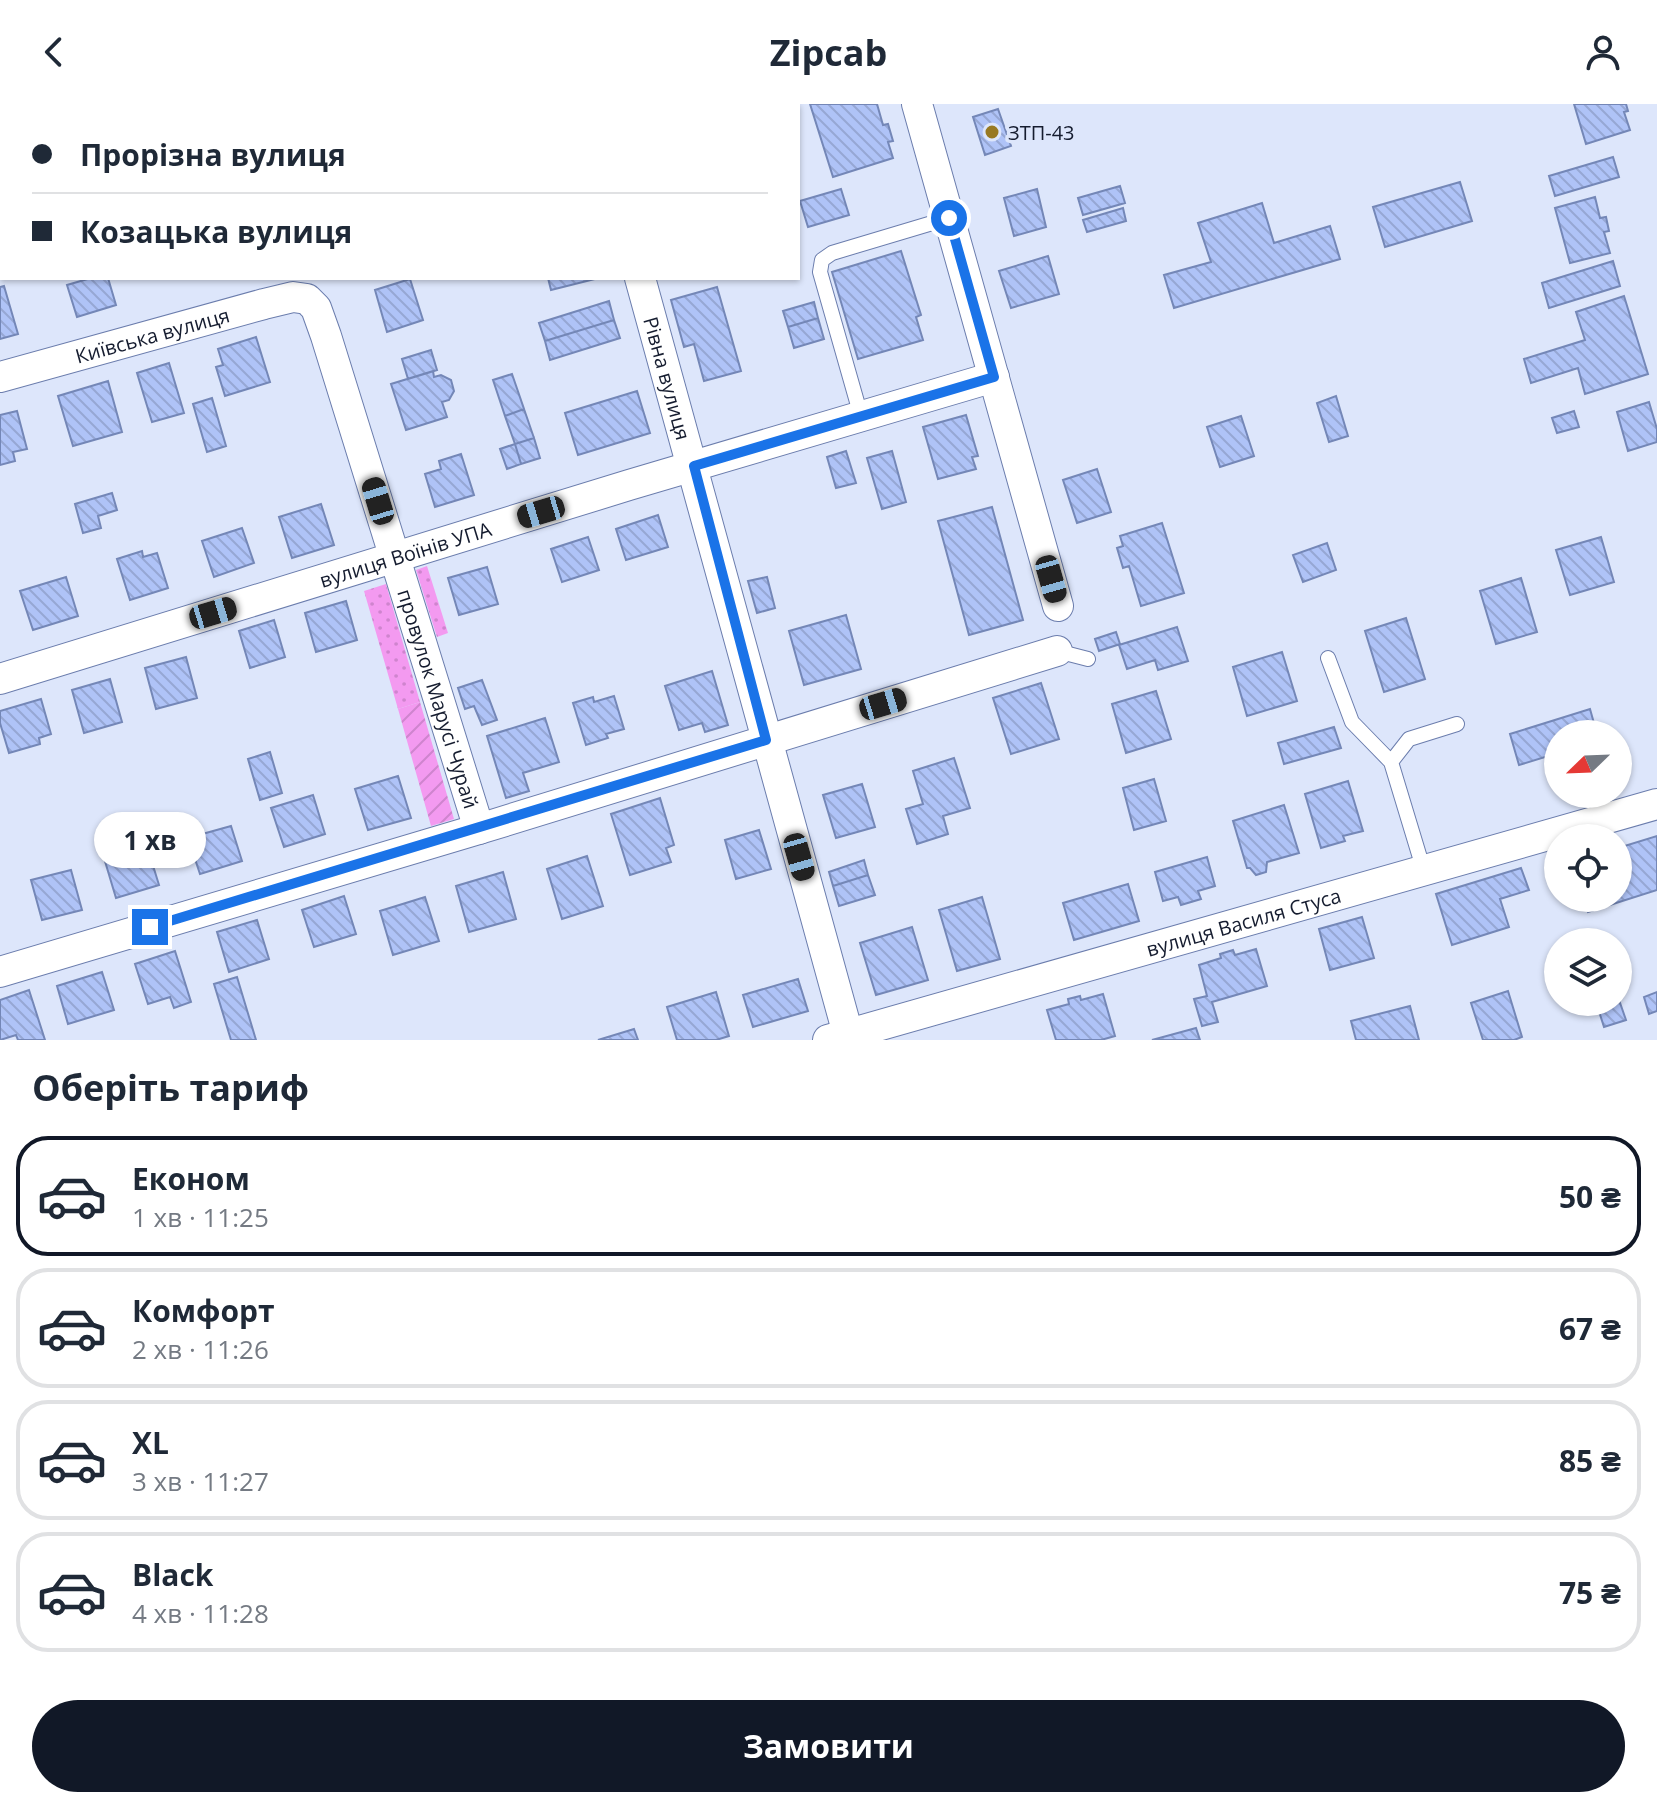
<!DOCTYPE html>
<html lang="uk">
<head>
<meta charset="utf-8">
<style>
  :root { --surface:#fff; --page:#f6f6f7; --text:#1f2937; --muted:#747a83; --line:#e0e1e3; --accent:#111827 }
  body { margin:0; font-family:"Open Sans",sans-serif; background:var(--page); color:var(--text); height:100vh; display:flex; flex-direction:column; font-size:30px; white-space:nowrap }
  * { box-sizing:border-box; margin:0 }
  p { font-size:26px; color:var(--muted) }
  .icon { flex:none; width:44px; height:44px; fill:none; stroke:currentColor; stroke-width:2; stroke-linecap:round; stroke-linejoin:round }
  .map { position:relative; height:936px; overflow:hidden }
  .drawer { display:flex; flex-direction:column; background:var(--surface); flex:1 }
  .drawer>* { flex:none }
  .banner { position:absolute; left:0px; top:0px; width:800px; height:176px; box-shadow:0 2px 6px #0004; display:grid; align-content:center; height:176px; padding:0 32px; background:var(--surface) }
  .needle { width:52px; rotate:247deg }
  .buttons { position:absolute; left:1544px; top:616px; display:grid; gap:16px }
  .buttons a { display:grid; place-items:center; width:88px; height:88px; border-radius:50%; background:var(--surface); box-shadow:0 2px 6px #0004; font-size:40px }
  .end { position:absolute; width:36px; height:36px; margin:-18px; border:10px solid #1a73e8; background:#fff; box-shadow:0 0 0 4px #fff }
  .from { border-radius:50% }
  .bubble { position:absolute; height:56px; border-radius:28px; background:var(--surface); box-shadow:0 2px 6px #0004; font-size:26px; font-weight:700; line-height:56px; text-align:center }
  .car { position:absolute; width:24px; height:48px; margin:-24px -12px; border-radius:10px; box-shadow:0 0 6px 2px #0007; background:linear-gradient(#222 24%,#8ab4d8 0 40%,#222 0 76%,#8ab4d8 0 86%,#222 0) }
  .banner b { display:flex; align-items:center; gap:28px; height:76px; font-size:30px }
  .banner b+b { border-top:2px solid var(--line) }
  .banner i { width:20px; height:20px; background:var(--text) }
  ul { padding:0; list-style:none }
  li { display:flex; align-items:center; gap:24px; height:120px; margin:0 16px 12px; padding:0 16px; border:4px solid var(--line); border-radius:32px }
  li div { flex:1 }
  li b { display:block; font-size:30px }
  li em { font-style:normal; font-weight:700 }
  li.active { border-color:var(--accent) }
  li>.icon { width:72px; height:72px; stroke-width:1.5 }
  h2 { padding:0 32px; font-size:36px; line-height:96px }
  .cta { display:flex; gap:16px; margin-top:auto; padding:16px 32px }
  .cta a { flex:1; height:92px; border-radius:48px; background:var(--accent); color:#fff; font-size:32px; font-weight:700; line-height:92px; text-align:center }
  header { display:flex; justify-content:space-between; align-items:center; height:104px; padding:0 32px; background:var(--surface); font-size:36px; font-weight:700 }
  .map>svg:first-child { display:block }
  .grass { fill:url(#grass-dots) }
  .garden { fill:url(#garden-furrows) }
  .building { fill:url(#building-back-hatch); stroke:#7487b7; stroke-width:2 }
  .lines { fill:none; stroke-linecap:round; stroke-linejoin:round }
  .lane-casing { stroke:#6b7dad; stroke-width:16 }
  .street-casing { stroke:#6b7dad; stroke-width:32 }
  .lane { stroke:#fff; stroke-width:14 }
  .street { stroke:#fff; stroke-width:30 }
  .route { stroke:#1a73e8; stroke-width:10 }
  .poi-dot { fill:#987922; stroke:#dde6fb; stroke-width:3 }
  .labels { text-anchor:middle; dominant-baseline:central; stroke-width:7; stroke-linejoin:round; paint-order:stroke }
  .poi-label { font-size:20px; fill:#151c2f; stroke:#dde6fb; text-anchor:start }
  .street-label { font-size:20px; fill:#151c2f; stroke:#dde6fb }
</style>
</head>
<body>
<header><svg class="icon" aria-label="back" viewBox="0 0 24 24"><path d="M15 5l-7 7 7 7"/></svg>Zipcab<svg class="icon" aria-label="person" viewBox="0 0 24 24"><circle cx="12" cy="8" r="4"/><path d="M4 21q1-7 8-7t8 7"/></svg></header>
<div class="map">
<svg width="1657" height="936" viewBox="0 0 1657 936">
  <defs>
    <pattern id="grass-dots" width="8" height="8" patternUnits="userSpaceOnUse" patternTransform="scale(2)"><rect width="8" height="8" fill="#f39af0"/><path d="M2 2h.1M6 6h.1" fill="none" stroke="#cf84ce" stroke-width="1.8" stroke-linecap="round"/></pattern>
    <pattern id="garden-furrows" width="10" height="10" patternUnits="userSpaceOnUse" patternTransform="scale(2)"><rect width="10" height="10" fill="#f39af0"/><path d="M-1 1l2-2M0 10L10 0M9 11l2-2" fill="none" stroke="#cf84ce"/></pattern>
    <pattern id="building-back-hatch" width="6" height="6" patternUnits="userSpaceOnUse" patternTransform="scale(2)"><rect width="6" height="6" fill="#afc3f7"/><path d="M-1 5l2 2M0 0l6 6M5-1l2 2" fill="none" stroke="#96a7d4"/></pattern>
  </defs>
  <rect width="100%" height="100%" fill="#dde6fb"/>
  <path class="grass" d="M 427,462 L 448,529 L 437,533 L 416,466 Z
    M 386,480 L 420,598 L 398,605 L 364,487 Z"/>
  <path class="garden" d="M 420,598 L 454,715 L 431,722 L 398,605 Z"/>
  <path class="building" d="M 810,0 L 877,0 L 883,21 L 888,20 L 893,37 L 888,38 L 893,54 L 833,73 Z
    M 1574,0 L 1626,0 L 1628,7 L 1624,8 L 1630,26 L 1586,40 Z
    M 998,5 L 1011,42 L 985,51 L 973,13 Z
    M 1613,53 L 1619,73 L 1555,92 L 1549,72 Z
    M 1460,78 L 1472,117 L 1385,143 L 1373,103 Z
    M 1120,82 L 1125,99 L 1083,111 L 1078,94 Z
    M 841,85 L 849,111 L 808,123 L 800,97 Z
    M 1037,85 L 1046,123 L 1014,132 L 1004,94 Z
    M 1595,93 L 1600,114 L 1606,113 L 1609,127 L 1604,128 L 1610,149 L 1570,159 L 1555,104 Z
    M 1262,99 L 1274,139 L 1330,122 L 1340,155 L 1174,204 L 1164,171 L 1211,158 L 1198,119 Z
    M 1123,104 L 1126,117 L 1087,128 L 1083,116 Z
    M 901,147 L 921,211 L 916,213 L 923,236 L 858,255 L 832,168 Z
    M 1048,152 L 1059,190 L 1011,204 L 999,167 Z
    M 1613,157 L 1620,182 L 1549,204 L 1542,179 Z
    M 91,174 L 108,174 L 116,201 L 77,213 L 67,181 Z
    M 548,174 L 594,174 L 595,175 L 551,186 Z
    M 410,175 L 423,216 L 387,228 L 375,186 Z
    M 4,182 L 18,230 L 0,235 L 0,183 Z
    M 717,183 L 741,267 L 704,277 L 694,240 L 684,243 L 671,196 Z
    M 1624,192 L 1648,270 L 1585,290 L 1578,264 L 1531,279 L 1524,255 L 1585,236 L 1576,208 Z
    M 609,197 L 614,216 L 545,237 L 539,219 Z
    M 814,198 L 818,214 L 788,223 L 783,207 Z
    M 818,214 L 824,235 L 794,244 L 788,223 Z
    M 614,216 L 620,234 L 550,256 L 545,237 Z
    M 256,233 L 270,278 L 225,292 L 216,263 L 223,261 L 218,245 Z
    M 431,246 L 437,266 L 408,275 L 402,255 Z
    M 169,259 L 184,309 L 152,318 L 137,269 Z
    M 433,267 L 434,273 L 441,271 L 451,276 L 454,287 L 449,296 L 442,298 L 447,313 L 406,326 L 391,280 Z
    M 512,270 L 524,305 L 505,312 L 493,276 Z
    M 108,277 L 122,328 L 73,342 L 58,292 Z
    M 637,287 L 650,329 L 578,351 L 565,309 Z
    M 1336,292 L 1348,332 L 1329,338 L 1317,299 Z
    M 212,294 L 226,342 L 207,348 L 193,300 Z
    M 1649,298 L 1657,325 L 1657,338 L 1628,347 L 1617,308 Z
    M 524,305 L 534,334 L 515,340 L 505,312 Z
    M 17,307 L 27,345 L 13,348 L 15,357 L 0,361 L 0,311 Z
    M 1574,307 L 1579,323 L 1557,329 L 1552,314 Z
    M 966,311 L 978,352 L 972,353 L 976,365 L 938,375 L 923,323 Z
    M 1241,312 L 1254,352 L 1220,363 L 1207,323 Z
    M 534,334 L 540,354 L 521,360 L 515,340 Z
    M 515,340 L 521,360 L 507,365 L 500,345 Z
    M 846,347 L 856,379 L 836,384 L 827,353 Z
    M 892,347 L 906,398 L 882,405 L 867,354 Z
    M 461,350 L 474,391 L 435,403 L 425,370 L 441,365 L 439,357 Z
    M 1097,365 L 1111,408 L 1077,419 L 1063,376 Z
    M 112,389 L 117,406 L 98,412 L 101,424 L 83,429 L 75,400 Z
    M 321,400 L 334,441 L 292,454 L 279,413 Z
    M 992,403 L 1023,516 L 969,531 L 938,417 Z
    M 658,411 L 668,443 L 626,456 L 616,425 Z
    M 1162,419 L 1184,489 L 1141,502 L 1129,462 L 1123,464 L 1117,444 L 1123,442 L 1120,432 Z
    M 242,424 L 254,459 L 214,473 L 202,437 Z
    M 588,433 L 599,466 L 562,478 L 551,445 Z
    M 1601,433 L 1614,478 L 1570,491 L 1556,446 Z
    M 1327,439 L 1336,466 L 1303,478 L 1293,451 Z
    M 142,447 L 143,453 L 157,449 L 168,484 L 130,496 L 117,455 Z
    M 487,463 L 498,500 L 459,511 L 448,474 Z
    M 66,473 L 78,512 L 33,526 L 20,487 Z
    M 767,473 L 775,504 L 757,509 L 748,477 Z
    M 1521,474 L 1537,528 L 1496,540 L 1480,487 Z
    M 346,497 L 357,536 L 316,548 L 305,509 Z
    M 846,511 L 861,565 L 804,581 L 789,527 Z
    M 1406,514 L 1425,575 L 1384,588 L 1365,527 Z
    M 274,516 L 285,553 L 250,564 L 239,527 Z
    M 1177,523 L 1188,557 L 1158,566 L 1155,556 L 1127,565 L 1119,541 Z
    M 1116,528 L 1120,540 L 1099,547 L 1095,535 Z
    M 1282,548 L 1297,597 L 1247,612 L 1233,563 Z
    M 186,553 L 197,594 L 156,605 L 145,564 Z
    M 712,567 L 728,621 L 705,628 L 702,619 L 679,626 L 665,582 Z
    M 110,575 L 122,618 L 84,629 L 72,586 Z
    M 482,576 L 497,616 L 482,621 L 474,602 L 465,605 L 458,584 Z
    M 1041,579 L 1059,635 L 1011,650 L 993,594 Z
    M 1156,587 L 1171,635 L 1126,649 L 1112,600 Z
    M 614,592 L 624,625 L 606,630 L 608,634 L 586,641 L 573,599 L 593,593 L 594,598 Z
    M 41,595 L 51,630 L 39,634 L 40,640 L 9,649 L 0,619 L 0,607 Z
    M 1590,605 L 1597,630 L 1558,630 L 1558,649 L 1519,661 L 1510,630 Z
    M 545,614 L 559,658 L 523,669 L 529,687 L 506,694 L 487,632 Z
    M 1334,623 L 1341,644 L 1284,660 L 1278,639 Z
    M 270,648 L 282,689 L 260,696 L 248,655 Z
    M 954,654 L 970,704 L 943,712 L 948,730 L 917,740 L 906,705 L 923,700 L 913,667 Z
    M 398,672 L 411,714 L 368,726 L 355,685 Z
    M 1154,675 L 1166,717 L 1134,726 L 1123,684 Z
    M 1348,677 L 1363,727 L 1343,732 L 1345,737 L 1321,744 L 1305,690 Z
    M 862,680 L 875,723 L 836,734 L 823,691 Z
    M 313,691 L 325,730 L 284,743 L 271,704 Z
    M 660,694 L 674,741 L 666,744 L 671,758 L 630,771 L 611,710 Z
    M 1284,701 L 1299,749 L 1267,758 L 1266,768 L 1256,771 L 1250,764 L 1247,764 L 1233,717 Z
    M 231,722 L 242,757 L 200,770 L 188,734 Z
    M 759,726 L 771,765 L 736,775 L 725,736 Z
    M 1657,732 L 1657,786 L 1588,808 L 1583,794 L 1618,794 L 1618,744 Z
    M 147,742 L 159,781 L 116,794 L 104,754 Z
    M 587,752 L 603,802 L 562,815 L 547,765 Z
    M 1207,753 L 1215,782 L 1198,787 L 1201,795 L 1181,801 L 1178,793 L 1163,797 L 1155,768 Z
    M 864,756 L 868,771 L 833,782 L 829,768 Z
    M 1521,764 L 1529,786 L 1500,795 L 1509,823 L 1452,841 L 1436,790 Z
    M 71,766 L 82,806 L 42,816 L 31,776 Z
    M 503,768 L 516,815 L 469,828 L 456,782 Z
    M 868,771 L 875,791 L 839,802 L 833,782 Z
    M 1128,780 L 1139,817 L 1074,836 L 1063,799 Z
    M 344,792 L 356,830 L 314,843 L 302,806 Z
    M 425,793 L 439,837 L 393,851 L 380,807 Z
    M 982,793 L 1000,855 L 957,867 L 939,806 Z
    M 1362,813 L 1374,854 L 1330,866 L 1319,825 Z
    M 257,816 L 269,855 L 229,868 L 217,828 Z
    M 912,823 L 928,876 L 876,891 L 860,839 Z
    M 1256,845 L 1267,882 L 1212,898 L 1218,918 L 1202,922 L 1194,895 L 1207,892 L 1199,861 L 1221,854 L 1220,850 L 1233,846 L 1235,851 Z
    M 175,847 L 191,898 L 174,904 L 170,893 L 148,900 L 135,860 Z
    M 102,868 L 114,906 L 68,920 L 57,882 Z
    M 237,873 L 256,936 L 231,936 L 214,880 Z
    M 798,875 L 808,907 L 753,923 L 743,891 Z
    M 29,886 L 45,936 L 18,936 L 16,931 L 0,936 L 0,896 Z
    M 1508,887 L 1522,933 L 1514,936 L 1483,936 L 1471,899 Z
    M 716,888 L 729,932 L 716,936 L 677,936 L 667,903 Z
    M 1657,888 L 1657,907 L 1649,910 L 1644,893 Z
    M 1103,890 L 1115,932 L 1101,936 L 1056,936 L 1047,906 L 1069,900 L 1068,895 L 1080,892 L 1081,896 Z
    M 1618,893 L 1626,916 L 1604,923 L 1596,898 L 1618,898 Z
    M 1410,902 L 1419,936 L 1356,936 L 1351,917 Z
    M 1196,924 L 1200,936 L 1152,936 Z
    M 634,925 L 638,936 L 598,936 Z"/>
  <g class="lines">
    <defs>
      <path id="lane" d="M 861,312 L 820,168 L 822,156 L 832,149 L 949,114
        M 1057,547 L 1088,555
        M 1328,554 L 1352,618 L 1391,658 L 1424,767
        M 1391,658 L 1409,635 L 1457,620"/>
      <g id="street">
        <path d="M 917,0 L 1058,502"/>
        <path id="s1" d="M 640,174 L 848,930"/>
        <path id="s2" d="M 0,273 L 264,200 L 293,193 L 307,195 L 316,204 L 326,232 L 479,725"/>
        <path id="s3" d="M 0,575 L 629,381 L 994,273"/>
        <path d="M 0,868 L 479,725 L 1057,547"/>
        <path id="s4" d="M 828,936 L 1657,700"/>
      </g>
    </defs>
    <use href="#lane" class="lane-casing"/>
    <use href="#street" class="street-casing"/>
    <use href="#lane" class="lane"/>
    <use href="#street" class="street"/>
  </g>
  <g class="lines">
    <path class="route" d="M 150,823 L 766,636 L 694,362 L 994,273 L 949,114"/>
  </g>
  <circle class="poi-dot" cx="992" cy="28" r="8"/>
  <g class="labels">
    <g class="poi-label">
      <text x="1008" y="28">ЗТП-43</text>
    </g>
    <g class="street-label">
      <text stroke="none"><textPath href="#s2" startOffset="158">Київська вулиця</textPath></text>
      <text stroke="none"><textPath href="#s1" startOffset="104">Рівна вулиця</textPath></text>
      <text stroke="none"><textPath href="#s3" startOffset="424">вулиця Воїнів УПА</textPath></text>
      <text stroke="none"><textPath href="#s2" startOffset="740">провулок Марусі Чурай</textPath></text>
      <text stroke="none"><textPath href="#s4" startOffset="432">вулиця Василя Стуса</textPath></text>
    </g>
  </g>
</svg>
<div class="buttons">
<a><svg class="needle" viewBox="-14 -14 28 28"><path d="M0-13l5 13h-10z" fill="#e53935"/><path d="M0 13l5-13h-10z" fill="#747a83"/></svg></a>
<a><svg class="icon" aria-label="locate" viewBox="0 0 24 24"><circle cx="12" cy="12" r="6"/><path d="M12 2v4M12 18v4M2 12h4M18 12h4"/></svg></a>
<a><svg class="icon" aria-label="layers" viewBox="0 0 24 24"><path d="M12 4l9 5-9 5-9-5zM3 14l9 5 9-5"/></svg></a>
</div>
<i class="end from" style="left:949px;top:114px"></i>
<i class="end" style="left:150px;top:823px"></i>
<div class="bubble" style="left:94px;top:708px;width:112px">1 хв</div>
<i class="car" style="left:378px;top:397px;rotate:343deg"></i>
<i class="car" style="left:541px;top:408px;rotate:253deg"></i>
<i class="car" style="left:1051px;top:475px;rotate:164deg"></i>
<i class="car" style="left:213px;top:509px;rotate:73deg"></i>
<i class="car" style="left:883px;top:600px;rotate:73deg"></i>
<i class="car" style="left:799px;top:753px;rotate:164deg"></i>
<div class="banner">
<b><i class="from"></i>Прорізна вулиця</b>
<b><i></i>Козацька вулиця</b>
</div>
</div>
<section class="drawer">
<h2>Оберіть тариф</h2>
<ul>
<li class="active"><svg class="icon" aria-label="car" viewBox="0 0 24 24"><path d="M5 17H2v-5l4-1 3-4h7l3 4 3 1v5h-3M9 17h6M6 11h13"/><circle cx="7" cy="17" r="2"/><circle cx="17" cy="17" r="2"/></svg><div><b>Економ</b><p>1 хв · 11:25</p></div><em>50 ₴</em></li>
<li><svg class="icon" aria-label="car" viewBox="0 0 24 24"><path d="M5 17H2v-5l4-1 3-4h7l3 4 3 1v5h-3M9 17h6M6 11h13"/><circle cx="7" cy="17" r="2"/><circle cx="17" cy="17" r="2"/></svg><div><b>Комфорт</b><p>2 хв · 11:26</p></div><em>67 ₴</em></li>
<li><svg class="icon" aria-label="car" viewBox="0 0 24 24"><path d="M5 17H2v-5l4-1 3-4h7l3 4 3 1v5h-3M9 17h6M6 11h13"/><circle cx="7" cy="17" r="2"/><circle cx="17" cy="17" r="2"/></svg><div><b>XL</b><p>3 хв · 11:27</p></div><em>85 ₴</em></li>
<li><svg class="icon" aria-label="car" viewBox="0 0 24 24"><path d="M5 17H2v-5l4-1 3-4h7l3 4 3 1v5h-3M9 17h6M6 11h13"/><circle cx="7" cy="17" r="2"/><circle cx="17" cy="17" r="2"/></svg><div><b>Black</b><p>4 хв · 11:28</p></div><em>75 ₴</em></li>
</ul>
<div class="cta"><a>Замовити</a></div>
</section>
</body>
</html>
